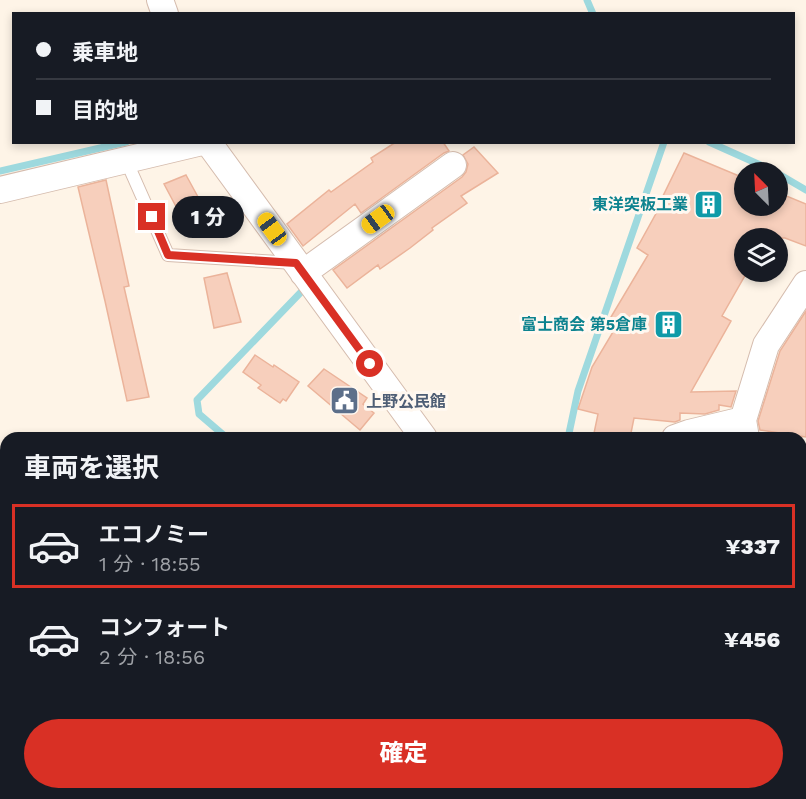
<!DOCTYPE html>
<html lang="ja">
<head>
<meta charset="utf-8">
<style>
  :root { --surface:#171b24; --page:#242831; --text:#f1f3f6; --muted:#9ea1a6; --line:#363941; --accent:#d93025 }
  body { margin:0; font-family:"Work Sans","Noto Sans JP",sans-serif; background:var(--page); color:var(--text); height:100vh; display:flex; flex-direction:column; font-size:22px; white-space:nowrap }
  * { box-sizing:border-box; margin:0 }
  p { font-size:20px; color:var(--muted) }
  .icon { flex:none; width:33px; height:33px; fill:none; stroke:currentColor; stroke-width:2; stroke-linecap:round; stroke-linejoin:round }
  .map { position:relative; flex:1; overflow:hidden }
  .drawer { position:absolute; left:0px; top:432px; width:807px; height:368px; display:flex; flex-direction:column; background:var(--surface); border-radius:18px 18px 0 0; box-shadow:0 3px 9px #0003 }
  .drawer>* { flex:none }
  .top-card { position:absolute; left:12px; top:12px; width:783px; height:132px; border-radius:0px; box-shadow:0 3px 9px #0003; display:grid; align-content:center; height:132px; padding:0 24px; background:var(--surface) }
  .needle { width:39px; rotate:336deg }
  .buttons { position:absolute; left:734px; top:162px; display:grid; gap:12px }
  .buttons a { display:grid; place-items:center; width:54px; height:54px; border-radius:50%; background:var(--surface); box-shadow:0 3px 9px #0003; font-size:30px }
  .end { position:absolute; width:27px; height:27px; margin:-14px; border:8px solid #d93025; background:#fff; box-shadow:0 0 0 3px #fff }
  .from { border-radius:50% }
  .bubble { position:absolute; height:42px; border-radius:21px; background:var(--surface); box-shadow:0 3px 9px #0003; font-size:20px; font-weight:800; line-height:42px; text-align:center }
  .car { position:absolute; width:18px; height:36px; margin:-18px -9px; border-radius:8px; box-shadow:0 0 4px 2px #0007; background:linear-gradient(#f5c518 24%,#345 0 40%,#f5c518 0 76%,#345 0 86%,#f5c518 0) }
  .top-card b { display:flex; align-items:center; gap:21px; height:57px; font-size:22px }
  .top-card b+b { border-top:2px solid var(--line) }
  .top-card i { width:15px; height:15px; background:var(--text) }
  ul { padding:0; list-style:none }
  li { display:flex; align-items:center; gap:18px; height:84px; margin:0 12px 9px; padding:0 12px; border:3px solid transparent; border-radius:0px }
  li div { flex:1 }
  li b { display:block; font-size:22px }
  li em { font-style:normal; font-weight:800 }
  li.active { border-color:var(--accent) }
  li>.icon { width:54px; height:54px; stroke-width:1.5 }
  h2 { padding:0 24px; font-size:27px; line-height:72px }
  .action { display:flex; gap:12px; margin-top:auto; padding:12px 24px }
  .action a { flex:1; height:69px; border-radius:36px; background:var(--accent); color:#fff; font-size:24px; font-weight:800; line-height:69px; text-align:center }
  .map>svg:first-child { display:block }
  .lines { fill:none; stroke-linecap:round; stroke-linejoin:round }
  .stream { stroke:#9ed9de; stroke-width:7 }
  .building { fill:#f7cfbc; stroke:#ebb39a; stroke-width:1.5 }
  .lane-casing { stroke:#d5bcae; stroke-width:14 }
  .street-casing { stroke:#d5bcae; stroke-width:28 }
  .lane { stroke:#fff; stroke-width:12 }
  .street { stroke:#fff; stroke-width:26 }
  .route { stroke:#d93025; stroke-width:8 }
  .labels { text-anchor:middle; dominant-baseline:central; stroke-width:6; stroke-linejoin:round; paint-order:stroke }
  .culture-label { font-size:16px; font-weight:bold; fill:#0d838f; stroke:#fff8f0; text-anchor:end }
  .service-label { font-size:16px; font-weight:bold; fill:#4e5e75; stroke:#fff8f0; text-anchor:start }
</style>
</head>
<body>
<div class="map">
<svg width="806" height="799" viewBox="0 0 806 799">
  <rect width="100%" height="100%" fill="#fef4e7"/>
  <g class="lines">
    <path class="stream" d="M 587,0 L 593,14
      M 709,142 L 776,172
      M 0,171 L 126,142
      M 777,173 L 806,190
      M 227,438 L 199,414 L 197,400 L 304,289
      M 568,438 L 578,391 L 664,142
      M 801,737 L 806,737
      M 553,794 L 574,799
      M 155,799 L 157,794
      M 526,799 L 527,794
      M 739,799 L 742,794"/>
  </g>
  <path class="building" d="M 396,142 L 443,142 L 449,151 L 444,153 L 361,213 L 355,204 L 303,246 L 287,224 L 329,190 L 331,192 L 373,162 L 371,158 Z
    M 474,147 L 498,173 L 461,196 L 467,203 L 432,228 L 433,230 L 410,248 L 380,269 L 378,265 L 347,288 L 333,270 L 462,177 L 466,172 L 468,164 L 463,155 Z
    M 684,153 L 744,178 L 744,206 L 777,206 L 777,192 L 806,204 L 806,246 L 785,238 L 744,238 L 744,272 L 747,272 L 722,316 L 731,321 L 691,392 L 736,391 L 731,407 L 719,405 L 719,410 L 705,414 L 680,413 L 680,420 L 675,422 L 634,418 L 630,438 L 593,438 L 598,414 L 578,409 L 592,367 L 613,332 L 605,327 L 648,255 L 637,248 L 664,199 L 662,198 Z
    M 186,175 L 210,219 L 188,229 L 164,184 Z
    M 106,180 L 129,286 L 124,287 L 149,397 L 127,401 L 105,301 L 78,187 Z
    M 227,273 L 241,322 L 214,328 L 204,278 Z
    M 806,311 L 806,437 L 760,430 L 758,421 L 780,351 Z
    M 255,355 L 273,367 L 274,365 L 299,382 L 286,401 L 283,399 L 280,403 L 258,388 L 261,385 L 243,372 Z
    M 324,369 L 367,398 L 363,404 L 374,413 L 360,430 L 308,386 Z"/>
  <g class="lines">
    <defs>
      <path id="lane" d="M 126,160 L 168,255 L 294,263"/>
      <path id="street" d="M 160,0 L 165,14
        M 208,142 L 424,438
        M 0,190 L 202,142
        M 303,273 L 453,165
        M 675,438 L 689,433 L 743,420
        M 746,438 L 743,420 L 766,345 L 806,284
        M 0,516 L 6,519
        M 791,799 L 792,794"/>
    </defs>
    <use href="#lane" class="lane-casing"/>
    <use href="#street" class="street-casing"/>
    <use href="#lane" class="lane"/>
    <use href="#street" class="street"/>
  </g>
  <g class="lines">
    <path class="route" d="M 152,217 L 168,255 L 296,263 L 370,364"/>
  </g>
  <defs>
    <symbol id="building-square" viewBox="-11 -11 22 22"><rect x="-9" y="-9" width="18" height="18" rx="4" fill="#0f9aa8" stroke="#fff8f0"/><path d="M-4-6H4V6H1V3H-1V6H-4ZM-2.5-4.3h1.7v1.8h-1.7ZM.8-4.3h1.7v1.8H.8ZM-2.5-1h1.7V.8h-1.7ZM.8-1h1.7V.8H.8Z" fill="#fff"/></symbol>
    <symbol id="civic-square" viewBox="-11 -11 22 22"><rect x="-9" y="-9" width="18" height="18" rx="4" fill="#5c6f8a" stroke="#fff8f0"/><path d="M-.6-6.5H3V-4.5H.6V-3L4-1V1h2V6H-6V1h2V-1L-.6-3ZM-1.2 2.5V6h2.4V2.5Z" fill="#fff"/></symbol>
  </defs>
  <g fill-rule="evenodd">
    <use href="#building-square" x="692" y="188" width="33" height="33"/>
    <use href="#building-square" x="652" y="308" width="33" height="33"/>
    <use href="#civic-square" x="328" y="384" width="33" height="33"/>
  </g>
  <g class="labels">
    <g class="culture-label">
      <text x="688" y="204">東洋突板工業</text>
      <text x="647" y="324">富士商会 第5倉庫</text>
    </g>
    <g class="service-label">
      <text x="366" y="401">上野公民館</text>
    </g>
  </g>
</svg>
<div class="buttons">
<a><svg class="needle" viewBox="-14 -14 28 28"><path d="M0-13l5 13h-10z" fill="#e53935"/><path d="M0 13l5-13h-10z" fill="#9ea1a6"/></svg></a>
<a><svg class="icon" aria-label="layers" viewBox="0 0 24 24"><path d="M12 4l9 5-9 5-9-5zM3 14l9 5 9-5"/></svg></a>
</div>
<i class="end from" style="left:370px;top:364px"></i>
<i class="end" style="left:152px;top:217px"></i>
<div class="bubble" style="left:172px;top:196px;width:72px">1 分</div>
<i class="car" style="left:378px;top:219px;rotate:234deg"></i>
<i class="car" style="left:272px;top:229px;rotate:324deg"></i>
<div class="top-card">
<b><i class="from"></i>乗車地</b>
<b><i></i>目的地</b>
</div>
<section class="drawer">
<h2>車両を選択</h2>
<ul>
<li class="active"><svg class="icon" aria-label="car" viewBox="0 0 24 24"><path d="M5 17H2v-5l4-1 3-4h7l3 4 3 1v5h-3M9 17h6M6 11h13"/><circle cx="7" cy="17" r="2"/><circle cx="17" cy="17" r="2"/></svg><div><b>エコノミー</b><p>1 分 · 18:55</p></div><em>¥337</em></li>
<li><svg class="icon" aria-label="car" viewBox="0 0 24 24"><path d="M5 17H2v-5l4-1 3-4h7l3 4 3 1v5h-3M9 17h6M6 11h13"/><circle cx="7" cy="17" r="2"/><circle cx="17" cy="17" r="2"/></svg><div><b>コンフォート</b><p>2 分 · 18:56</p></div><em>¥456</em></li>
</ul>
<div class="action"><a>確定</a></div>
</section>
</div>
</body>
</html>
